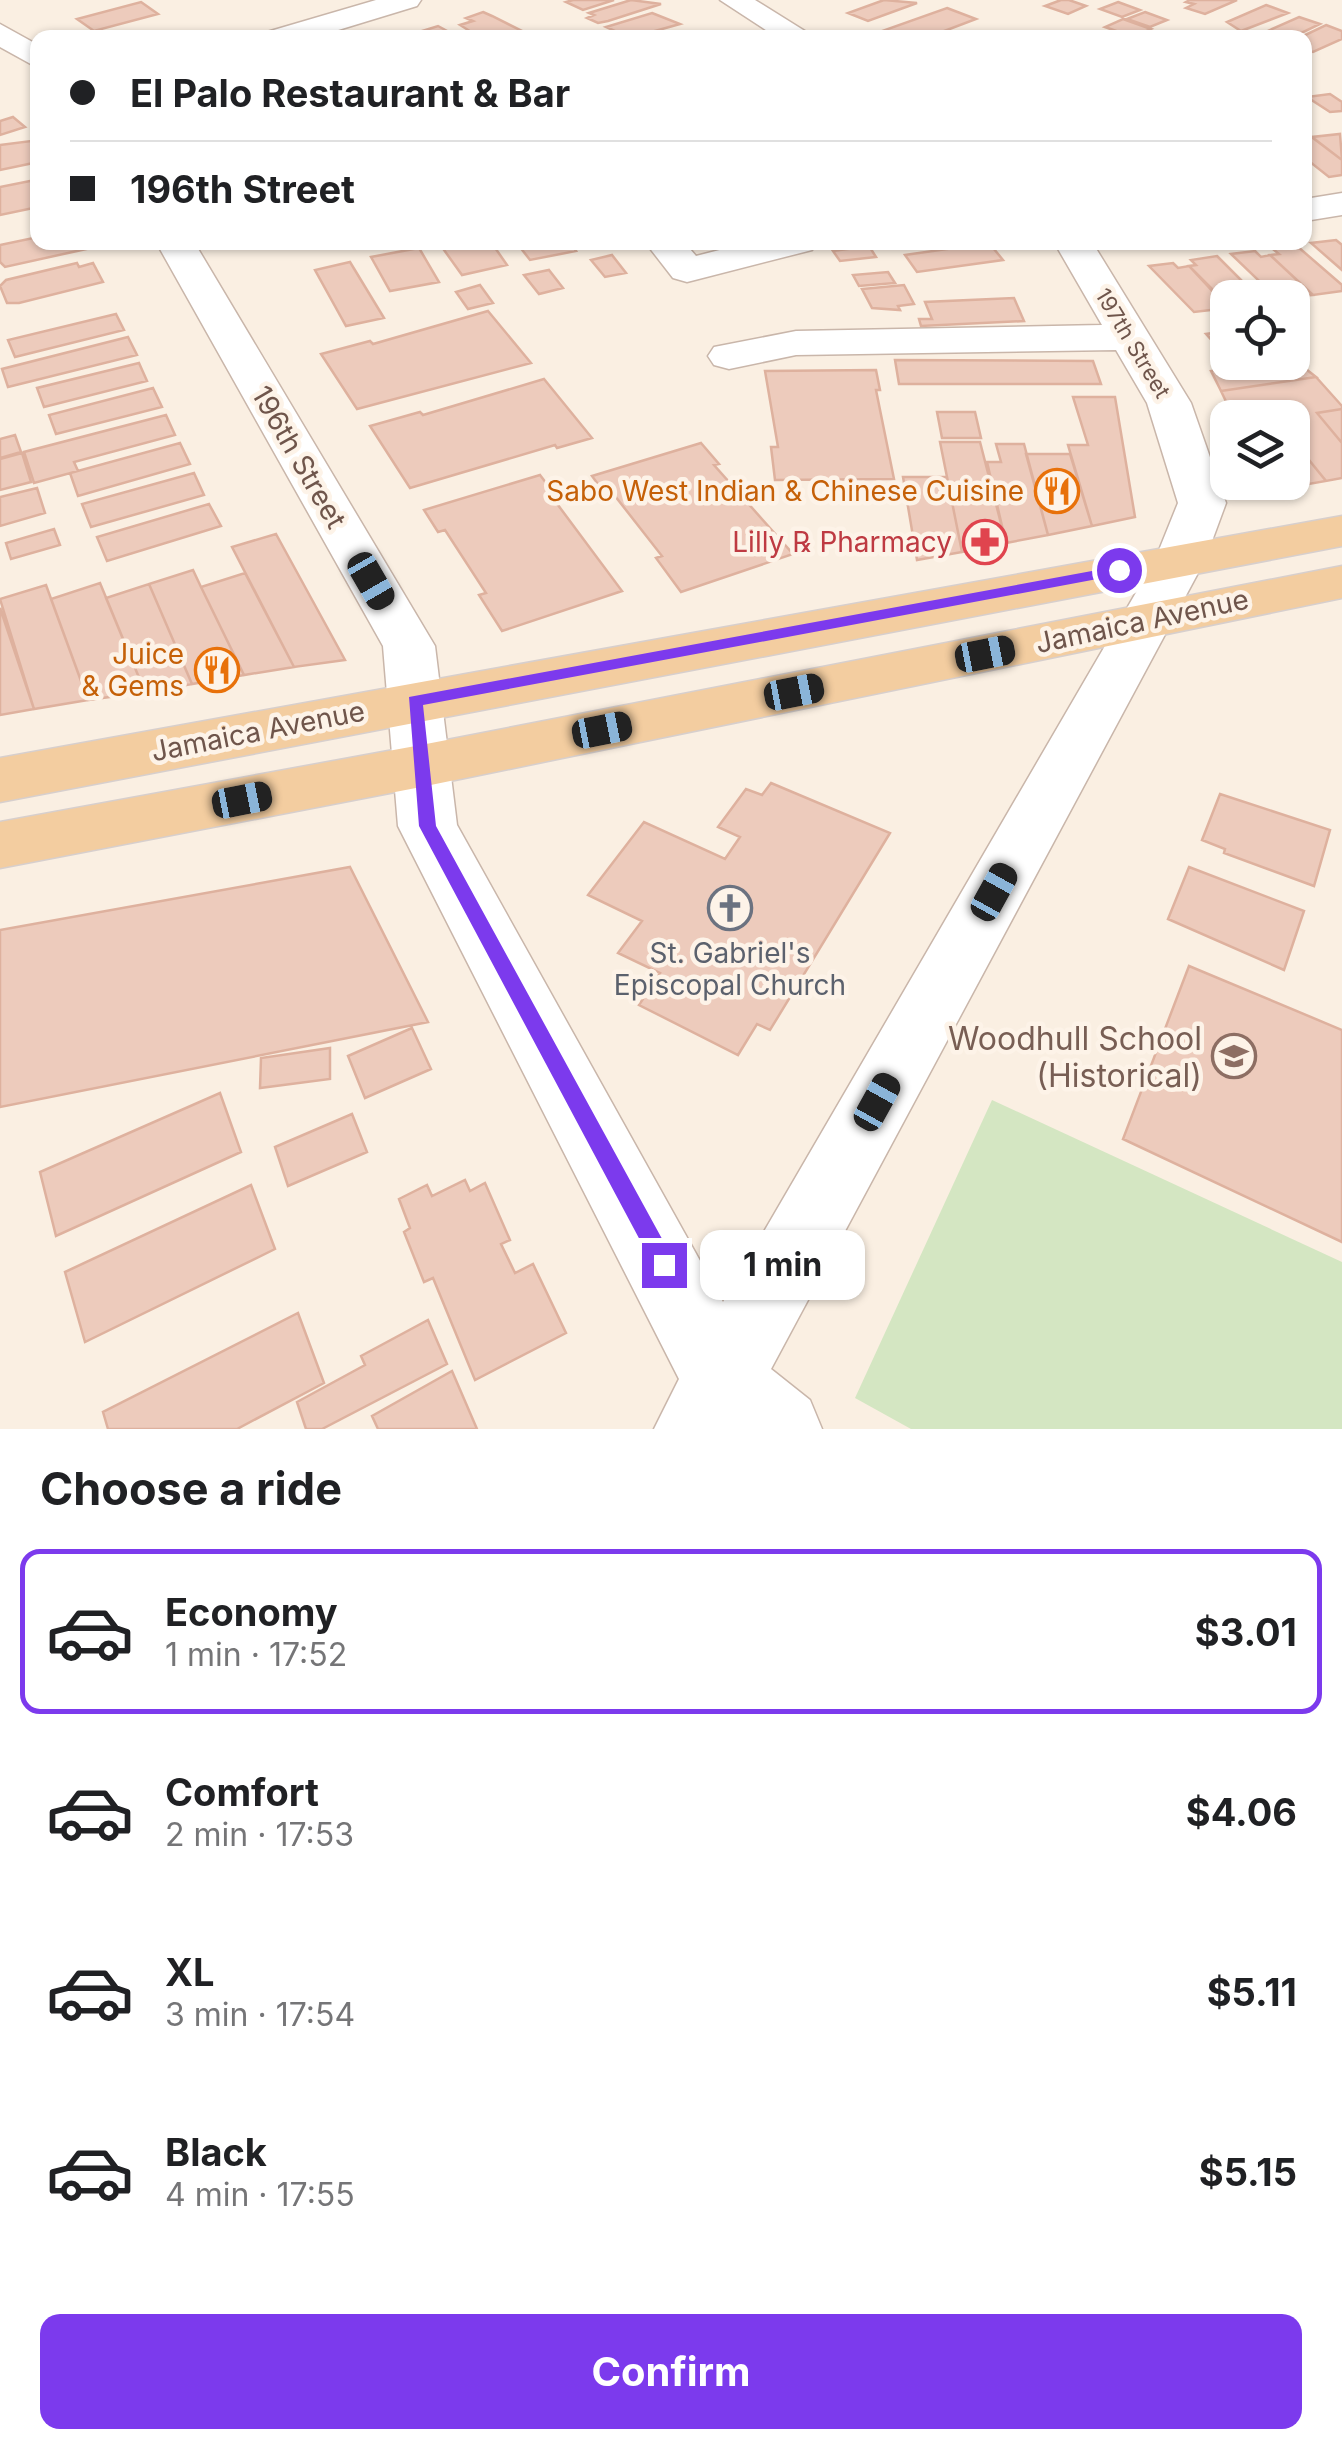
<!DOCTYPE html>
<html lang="en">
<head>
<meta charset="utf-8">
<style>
  :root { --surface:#fff; --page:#f2f2f2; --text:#202124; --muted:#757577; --line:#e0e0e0; --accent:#7c3aed }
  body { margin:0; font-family:Inter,sans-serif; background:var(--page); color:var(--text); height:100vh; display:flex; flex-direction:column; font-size:38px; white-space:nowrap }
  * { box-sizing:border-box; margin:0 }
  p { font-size:32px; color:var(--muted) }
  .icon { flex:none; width:55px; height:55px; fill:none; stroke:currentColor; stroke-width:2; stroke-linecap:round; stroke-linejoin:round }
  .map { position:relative; height:1429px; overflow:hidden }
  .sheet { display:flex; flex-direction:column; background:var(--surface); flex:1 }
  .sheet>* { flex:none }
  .top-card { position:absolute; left:30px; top:30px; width:1282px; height:220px; border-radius:20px; box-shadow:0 2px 8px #0004; display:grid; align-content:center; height:220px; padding:0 40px; background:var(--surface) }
  .controls { position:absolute; left:1210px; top:280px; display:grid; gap:20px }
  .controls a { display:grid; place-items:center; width:100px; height:100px; border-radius:20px; background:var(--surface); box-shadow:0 2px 8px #0004; font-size:50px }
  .end { position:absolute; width:45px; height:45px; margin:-22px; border:12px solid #7c3aed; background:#fff; box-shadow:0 0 0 5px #fff }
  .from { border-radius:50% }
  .bubble { position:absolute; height:70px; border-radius:20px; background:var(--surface); box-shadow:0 2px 8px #0004; font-size:32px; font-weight:700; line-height:70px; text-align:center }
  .car { position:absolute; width:30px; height:60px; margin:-30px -15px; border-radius:12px; box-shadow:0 0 8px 2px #0007; background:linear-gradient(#222 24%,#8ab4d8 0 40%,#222 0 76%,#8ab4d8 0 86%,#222 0) }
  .top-card b { display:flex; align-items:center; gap:35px; height:95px; font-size:38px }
  .top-card b+b { border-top:2px solid var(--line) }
  .top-card i { width:25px; height:25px; background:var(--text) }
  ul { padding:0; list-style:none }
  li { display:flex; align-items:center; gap:30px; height:165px; margin:0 20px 15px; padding:0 20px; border:5px solid transparent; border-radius:20px }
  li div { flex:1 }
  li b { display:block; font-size:38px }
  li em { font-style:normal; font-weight:700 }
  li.on { border-color:var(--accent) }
  li>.icon { width:90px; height:90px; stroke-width:1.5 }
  h2 { padding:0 40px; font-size:45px; line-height:120px }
  .button { display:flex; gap:20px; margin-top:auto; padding:20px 40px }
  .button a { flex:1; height:115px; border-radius:20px; background:var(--accent); color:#fff; font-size:40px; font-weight:700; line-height:115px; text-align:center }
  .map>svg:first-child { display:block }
  .green { fill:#d4e6c2 }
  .building { fill:#edcbbc; stroke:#deb19e; stroke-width:2.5 }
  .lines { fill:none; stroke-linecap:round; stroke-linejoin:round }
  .minor-casing { stroke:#c9b6aa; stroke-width:3 }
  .major-casing { stroke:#d7cfcd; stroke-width:3 }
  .minor { fill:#fff; fill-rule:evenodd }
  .major { fill:#f3cda0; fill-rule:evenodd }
  .route { fill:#7c3aed }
  .labels { text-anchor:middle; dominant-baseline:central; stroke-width:9; stroke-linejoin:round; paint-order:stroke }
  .far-street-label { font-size:22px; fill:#6f554b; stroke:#fdf3e8 }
  .street-label { font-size:28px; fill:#6f554b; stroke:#fdf3e8 }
  .food-label { font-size:28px; fill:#c56008; stroke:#fdf3e8; text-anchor:end }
  .health-label { font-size:28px; fill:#be3a42; stroke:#fdf3e8; text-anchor:end }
  .worship-label { font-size:28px; fill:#5b616d; stroke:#fdf3e8 }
  .near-education-label { font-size:32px; fill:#785e54; stroke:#fdf3e8; text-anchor:end }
</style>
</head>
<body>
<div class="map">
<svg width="1342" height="1429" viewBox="0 0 1342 1429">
  <rect width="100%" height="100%" fill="#faefe2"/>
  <path class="green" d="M 992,1100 L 1342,1262 L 1342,1429 L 911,1429 L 855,1398 Z"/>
  <path class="building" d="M 573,0 L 614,0 L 583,10 L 566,2 Z
    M 631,0 L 661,4 L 608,21 L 598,23 L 587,18 L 594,15 L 589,13 Z
    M 884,0 L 917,3 L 868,21 L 848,13 Z
    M 1061,0 L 1069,0 L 1086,6 L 1068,14 L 1045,6 Z
    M 1190,0 L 1237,0 L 1205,14 L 1186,8 L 1194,4 L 1186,2 Z
    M 141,2 L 158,14 L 94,31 L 77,19 Z
    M 1118,2 L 1140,10 L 1122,17 L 1100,9 Z
    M 1266,5 L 1288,13 L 1241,31 L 1227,22 Z
    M 947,8 L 976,19 L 926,38 L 898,38 L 882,31 Z
    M 483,12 L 492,16 L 526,33 L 481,38 L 460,25 L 473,21 L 466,18 Z
    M 1145,12 L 1167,20 L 1150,27 L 1127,19 Z
    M 652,13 L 680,24 L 630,38 L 606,27 Z
    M 1299,17 L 1320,24 L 1291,38 L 1261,34 Z
    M 1123,19 L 1151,29 L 1133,37 L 1105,27 Z
    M 1326,25 L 1342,31 L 1342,39 L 1313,52 L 1305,50 L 1305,38 L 1299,38 Z
    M 438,26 L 460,38 L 420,38 L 425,36 L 419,32 Z
    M 1330,94 L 1342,102 L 1342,111 L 1330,112 L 1307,97 Z
    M 13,117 L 25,127 L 0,135 L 0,121 Z
    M 1305,132 L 1342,160 L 1342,175 L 1329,177 L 1305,158 Z
    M 1340,134 L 1342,160 L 1312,137 Z
    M 31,141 L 38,162 L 0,170 L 0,145 Z
    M 35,180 L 38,207 L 0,215 L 0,187 Z
    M 38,237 L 38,242 L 83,242 L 86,249 L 5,267 L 0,262 L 0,245 Z
    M 1336,240 L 1342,245 L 1342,270 L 1311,243 Z
    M 491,242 L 507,265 L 462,275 L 439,243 Z
    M 516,242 L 569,242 L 576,251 L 530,260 Z
    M 989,243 L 1003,260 L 917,272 L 905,255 Z
    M 869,246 L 876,257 L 840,261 L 833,251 Z
    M 1297,246 L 1342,285 L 1342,291 L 1313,295 L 1270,255 L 1279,254 L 1273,249 Z
    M 419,248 L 439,282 L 390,291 L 371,257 Z
    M 1255,251 L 1261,257 L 1270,255 L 1313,295 L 1277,298 L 1231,254 Z
    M 612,255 L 626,273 L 605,277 L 591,260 Z
    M 1217,256 L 1259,298 L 1228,298 L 1228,305 L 1189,266 L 1196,265 L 1191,260 Z
    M 350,262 L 384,318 L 346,326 L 315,270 Z
    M 77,263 L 79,267 L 93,263 L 103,282 L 19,303 L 7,303 L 0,286 L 6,280 Z
    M 1173,263 L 1178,268 L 1189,266 L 1228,308 L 1194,312 L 1149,266 Z
    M 549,270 L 563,288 L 539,294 L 524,275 Z
    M 888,272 L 895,283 L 859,286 L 853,275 Z
    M 480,285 L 493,303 L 468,309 L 456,292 Z
    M 904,285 L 914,304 L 898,306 L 900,310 L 872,308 L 862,289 Z
    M 1014,298 L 1024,321 L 921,326 L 919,319 L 932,319 L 925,302 Z
    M 488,311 L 531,363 L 357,409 L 321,354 L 370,341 L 373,344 Z
    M 116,314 L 124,330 L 15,357 L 8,340 Z
    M 1228,331 L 1228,355 L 1225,355 L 1206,334 Z
    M 128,337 L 137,355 L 8,387 L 2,369 Z
    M 1292,358 L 1316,377 L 1221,391 L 1211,371 L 1292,362 Z
    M 895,360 L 1093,361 L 1101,384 L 899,384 Z
    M 139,363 L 147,381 L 44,407 L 37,388 Z
    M 876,370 L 880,390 L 876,390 L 894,479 L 775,480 L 771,447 L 778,447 L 765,371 Z
    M 1316,377 L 1342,406 L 1342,409 L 1317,413 L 1342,443 L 1342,478 L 1326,481 L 1292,439 L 1292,418 L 1234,418 L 1221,391 Z
    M 544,379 L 592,438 L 557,448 L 555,445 L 410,488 L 370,426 L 420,412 L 423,415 Z
    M 153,388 L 162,407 L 56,434 L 49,415 Z
    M 1073,397 L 1115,397 L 1135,517 L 1092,526 L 1068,445 L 1088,445 Z
    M 1342,409 L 1342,443 L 1317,413 Z
    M 937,412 L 975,412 L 981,438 L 942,438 Z
    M 166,415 L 175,435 L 74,462 L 78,471 L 34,483 L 24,452 Z
    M 15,435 L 21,452 L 0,458 L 0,439 Z
    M 1292,439 L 1326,481 L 1257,493 L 1254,482 L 1292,482 Z
    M 940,442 L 980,442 L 1006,543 L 962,552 Z
    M 180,443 L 190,464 L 78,496 L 70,473 Z
    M 701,443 L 719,464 L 714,465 L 793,554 L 681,592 L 656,558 L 662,556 L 615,496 L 608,498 L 592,476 Z
    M 996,444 L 1024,444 L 1048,535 L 1006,543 L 987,462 L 1001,462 Z
    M 22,453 L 31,482 L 0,490 L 0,459 Z
    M 1026,454 L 1070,454 L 1092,526 L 1048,535 Z
    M 194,473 L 204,495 L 91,527 L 82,504 Z
    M 540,475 L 556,496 L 552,497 L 622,591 L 502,631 L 479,595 L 486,593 L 445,530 L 438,532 L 424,510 Z
    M 903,477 L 947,477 L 962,552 L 917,560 Z
    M 37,488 L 45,513 L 0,526 L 0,497 Z
    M 209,504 L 221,526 L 107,561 L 97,537 Z
    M 54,529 L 60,545 L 11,559 L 6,543 Z
    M 276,534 L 345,660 L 294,667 L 232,547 Z
    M 193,570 L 201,587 L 244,675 L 192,684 L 149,584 Z
    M 245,573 L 294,667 L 244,675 L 201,587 Z
    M 100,583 L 145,692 L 88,700 L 51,599 Z
    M 149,584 L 192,684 L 145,692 L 106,598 Z
    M 46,585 L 88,700 L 34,709 L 0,599 Z
    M 0,608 L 34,709 L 0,715 Z
    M 771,783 L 890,833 L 770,1030 L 757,1024 L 738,1055 L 639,1005 L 660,973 L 618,953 L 642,921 L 588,895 L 644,822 L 725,859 L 740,837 L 718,827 L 746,789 L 762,795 Z
    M 1220,794 L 1330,830 L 1314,886 L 1224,853 L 1225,849 L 1202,840 Z
    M 350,867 L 428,1022 L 0,1107 L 0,930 Z
    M 1189,867 L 1304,911 L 1284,970 L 1168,919 Z
    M 1189,966 L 1342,1030 L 1342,1242 L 1123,1139 Z
    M 412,1028 L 431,1069 L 365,1098 L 348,1056 Z
    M 330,1048 L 330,1079 L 260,1088 L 261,1058 Z
    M 220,1093 L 241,1152 L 56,1236 L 40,1172 Z
    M 352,1114 L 367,1152 L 288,1186 L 275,1147 Z
    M 465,1180 L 470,1191 L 485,1183 L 510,1240 L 501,1244 L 515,1273 L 533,1264 L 566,1333 L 475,1380 L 433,1278 L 424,1282 L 404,1232 L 410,1228 L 399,1199 L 427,1185 L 432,1196 Z
    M 251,1185 L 275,1249 L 85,1342 L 65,1272 Z
    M 298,1313 L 324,1383 L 237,1429 L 108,1429 L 103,1412 Z
    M 428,1320 L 447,1364 L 322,1429 L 306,1429 L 297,1402 L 365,1365 L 361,1356 Z
    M 452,1371 L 477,1429 L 378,1429 L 372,1416 Z"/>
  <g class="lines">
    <defs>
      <path id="minor" d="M 376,0 L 421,0 L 417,6 L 312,38 L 263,38 L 267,32 Z
        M 720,0 L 755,0 L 816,38 L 778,38 Z
        M 0,24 L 38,45 L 38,68 L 0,47 Z
        M 1342,193 L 1342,215 L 1305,221 L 1305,199 Z
        M 156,242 L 194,242 L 435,646 L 457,825 L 723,1302 L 1155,560 L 1178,503 L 1147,403 L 1116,350 L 796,355 L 729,369 L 714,365 L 708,356 L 714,347 L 796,331 L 1102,325 L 1054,242 L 1092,242 L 1191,403 L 1226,503 L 1205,560 L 771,1369 L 810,1400 L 822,1429 L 654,1429 L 679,1379 L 398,826 L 383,646 Z
        M 645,242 L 684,242 L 696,256 L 751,242 L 817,242 L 812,250 L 687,282 L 673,278 Z"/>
      <path id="major" d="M 1342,516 L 1342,546 L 0,802 L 0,758 Z
        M 1342,566 L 1342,598 L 421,787 L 0,868 L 0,822 L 421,745 Z"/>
    </defs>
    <use href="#minor" class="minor-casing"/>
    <use href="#major" class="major-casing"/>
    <use href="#minor" class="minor"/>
    <use href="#major" class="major"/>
  </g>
  <path class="route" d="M 1119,566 L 1124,567 L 1124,574 L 423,705 L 436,826 L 672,1257 L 676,1265 L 672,1272 L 664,1276 L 657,1272 L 419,826 L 409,697 Z"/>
  <defs>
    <symbol id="restaurant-ring" viewBox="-11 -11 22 22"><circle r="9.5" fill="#fdf3e8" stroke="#e8710a" stroke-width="1.5"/><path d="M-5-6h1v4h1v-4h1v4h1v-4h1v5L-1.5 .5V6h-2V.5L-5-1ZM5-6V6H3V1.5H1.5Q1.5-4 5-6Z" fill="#e8710a"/></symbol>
    <symbol id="pharmacy-ring" viewBox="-11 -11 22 22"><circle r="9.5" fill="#fdf3e8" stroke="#e0444e" stroke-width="1.5"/><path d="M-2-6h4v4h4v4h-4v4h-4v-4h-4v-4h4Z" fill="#e0444e"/></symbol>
    <symbol id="church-ring" viewBox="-11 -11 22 22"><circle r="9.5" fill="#fdf3e8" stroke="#6b7280" stroke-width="1.5"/><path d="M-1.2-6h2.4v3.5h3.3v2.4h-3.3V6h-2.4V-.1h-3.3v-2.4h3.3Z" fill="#6b7280"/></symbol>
    <symbol id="school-ring" viewBox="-11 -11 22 22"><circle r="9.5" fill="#fdf3e8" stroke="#8d6e63" stroke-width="1.5"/><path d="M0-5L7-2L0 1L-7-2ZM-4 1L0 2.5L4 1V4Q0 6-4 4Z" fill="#8d6e63"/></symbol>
  </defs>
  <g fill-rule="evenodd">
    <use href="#restaurant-ring" x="1032" y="466" width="50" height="50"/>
    <use href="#pharmacy-ring" x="960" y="517" width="50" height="50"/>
    <use href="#restaurant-ring" x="192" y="645" width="50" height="50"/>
    <use href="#church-ring" x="705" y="883" width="50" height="50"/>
    <use href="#school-ring" x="1209" y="1031" width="50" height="50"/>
  </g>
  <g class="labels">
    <g class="far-street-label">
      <text transform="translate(1133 343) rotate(59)">197th Street</text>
    </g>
    <g class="street-label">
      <text transform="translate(299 457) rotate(60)">196th Street</text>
      <text transform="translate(1142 621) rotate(-12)">Jamaica Avenue</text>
      <text transform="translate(258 731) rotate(-11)">Jamaica Avenue</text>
    </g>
    <g class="food-label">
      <text x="1024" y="491">Sabo West Indian &amp; Chinese Cuisine</text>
      <text x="184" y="654">Juice<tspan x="184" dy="32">&amp; Gems</tspan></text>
    </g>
    <g class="health-label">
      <text x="952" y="542">Lilly ℞ Pharmacy</text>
    </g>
    <g class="worship-label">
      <text x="730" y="953">St. Gabriel's<tspan x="730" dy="32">Episcopal Church</tspan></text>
    </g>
    <g class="near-education-label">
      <text x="1202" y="1038">Woodhull School<tspan x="1202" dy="37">(Historical)</tspan></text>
    </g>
  </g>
</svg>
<div class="controls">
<a><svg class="icon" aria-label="locate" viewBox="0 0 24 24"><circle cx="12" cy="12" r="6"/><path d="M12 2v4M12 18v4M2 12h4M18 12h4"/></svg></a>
<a><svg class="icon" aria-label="layers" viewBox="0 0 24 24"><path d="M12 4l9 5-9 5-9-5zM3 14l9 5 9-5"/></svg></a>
</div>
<i class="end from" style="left:1119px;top:570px"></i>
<i class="end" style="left:664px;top:1265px"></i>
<div class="bubble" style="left:700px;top:1230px;width:165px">1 min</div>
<i class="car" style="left:371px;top:581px;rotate:150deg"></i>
<i class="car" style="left:985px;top:654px;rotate:79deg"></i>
<i class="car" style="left:794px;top:692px;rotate:79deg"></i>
<i class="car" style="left:602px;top:730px;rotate:79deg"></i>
<i class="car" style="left:242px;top:800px;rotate:79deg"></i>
<i class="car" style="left:994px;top:892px;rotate:29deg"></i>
<i class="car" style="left:877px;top:1102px;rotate:29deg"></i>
<div class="top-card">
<b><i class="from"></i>El Palo Restaurant &amp; Bar</b>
<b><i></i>196th Street</b>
</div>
</div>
<section class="sheet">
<h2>Choose a ride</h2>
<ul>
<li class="on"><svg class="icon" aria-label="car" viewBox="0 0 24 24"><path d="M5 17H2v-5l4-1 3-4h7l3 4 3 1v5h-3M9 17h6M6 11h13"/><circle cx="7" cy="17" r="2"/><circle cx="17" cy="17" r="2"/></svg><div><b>Economy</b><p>1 min · 17:52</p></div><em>$3.01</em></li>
<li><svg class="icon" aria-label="car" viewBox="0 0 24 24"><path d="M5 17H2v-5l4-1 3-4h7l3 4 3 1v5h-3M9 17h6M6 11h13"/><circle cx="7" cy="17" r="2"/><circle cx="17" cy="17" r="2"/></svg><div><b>Comfort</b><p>2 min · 17:53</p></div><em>$4.06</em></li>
<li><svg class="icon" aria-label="car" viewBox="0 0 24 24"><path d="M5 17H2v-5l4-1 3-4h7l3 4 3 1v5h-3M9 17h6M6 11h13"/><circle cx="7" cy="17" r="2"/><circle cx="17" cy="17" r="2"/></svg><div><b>XL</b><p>3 min · 17:54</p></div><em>$5.11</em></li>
<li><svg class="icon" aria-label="car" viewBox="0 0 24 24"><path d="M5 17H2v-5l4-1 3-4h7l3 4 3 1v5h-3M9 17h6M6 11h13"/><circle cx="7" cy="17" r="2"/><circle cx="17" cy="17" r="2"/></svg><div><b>Black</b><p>4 min · 17:55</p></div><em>$5.15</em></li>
</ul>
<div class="button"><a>Confirm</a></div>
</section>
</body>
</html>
